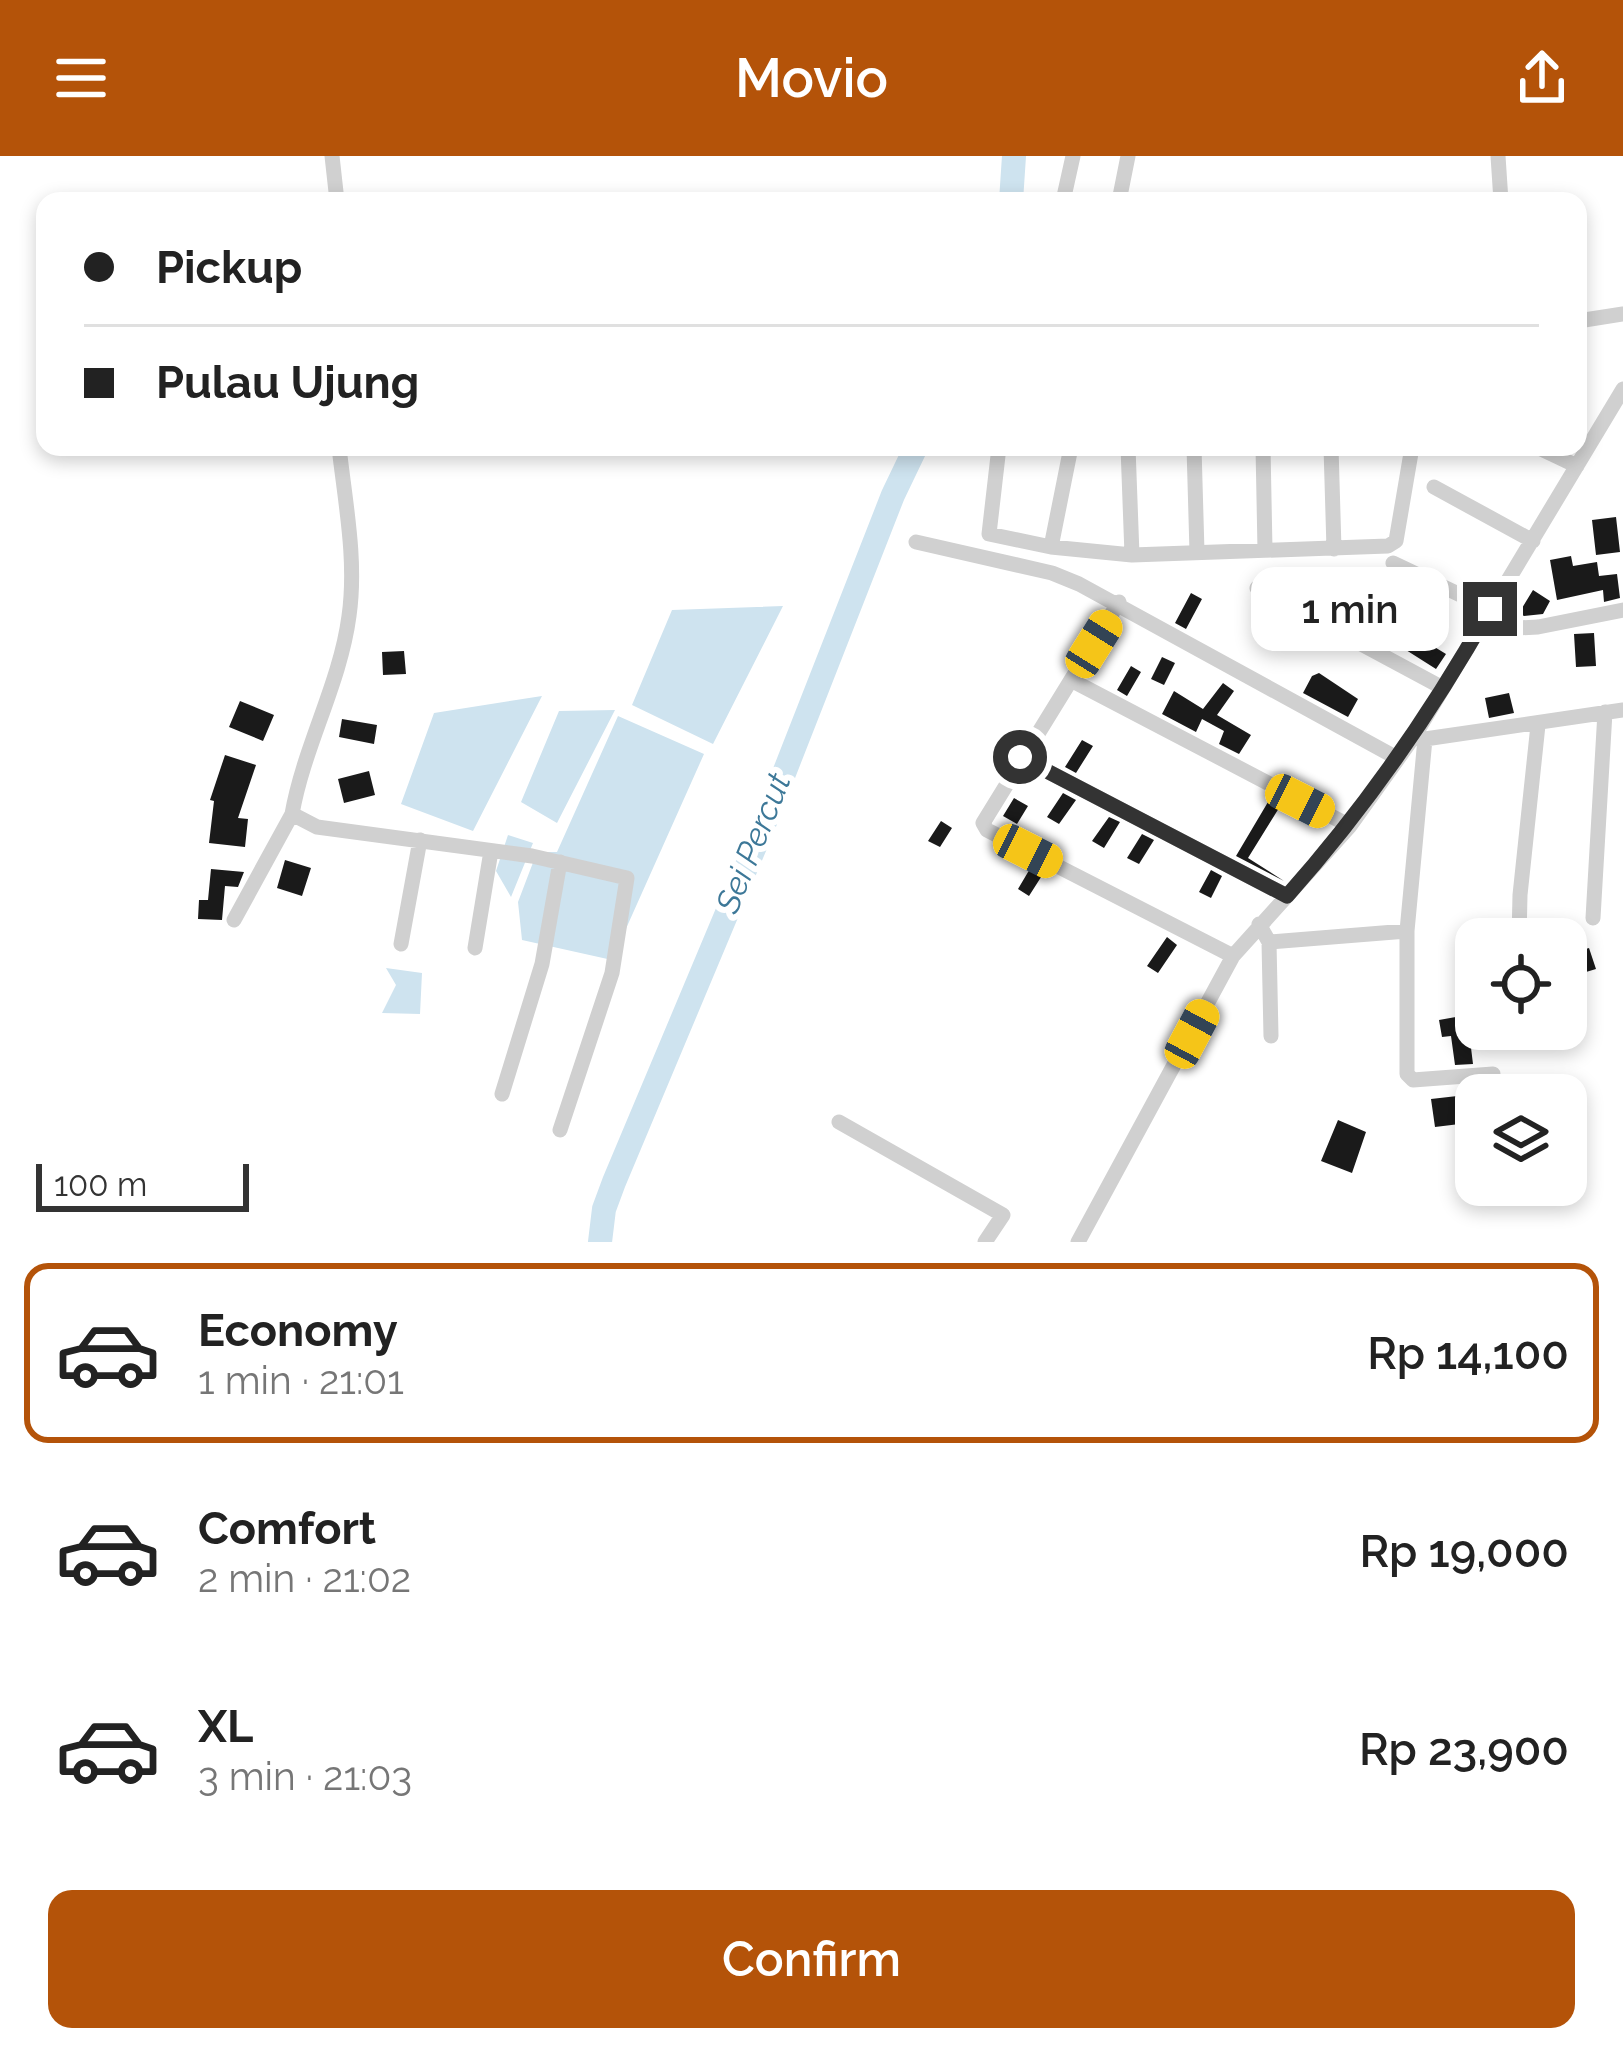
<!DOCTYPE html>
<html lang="en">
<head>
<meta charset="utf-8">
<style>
  :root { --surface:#fff; --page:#f2f2f2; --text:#222; --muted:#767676; --line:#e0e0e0; --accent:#b45309 }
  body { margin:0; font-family:Raleway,sans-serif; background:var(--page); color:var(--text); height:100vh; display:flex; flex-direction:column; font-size:45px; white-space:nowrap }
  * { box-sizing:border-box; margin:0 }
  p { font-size:39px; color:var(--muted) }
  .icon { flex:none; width:66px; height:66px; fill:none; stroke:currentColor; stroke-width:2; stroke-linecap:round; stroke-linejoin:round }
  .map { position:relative; height:1086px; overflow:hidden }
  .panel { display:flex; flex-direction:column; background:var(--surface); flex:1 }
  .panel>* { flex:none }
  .hud { position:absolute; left:36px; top:36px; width:1551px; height:264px; border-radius:24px; box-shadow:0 6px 18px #0003; display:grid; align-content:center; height:264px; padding:0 48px; background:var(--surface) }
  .fabs { position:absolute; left:1455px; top:762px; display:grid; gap:24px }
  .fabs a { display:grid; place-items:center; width:132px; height:132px; border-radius:24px; background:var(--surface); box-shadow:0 6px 18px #0003; font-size:60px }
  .scale { position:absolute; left:36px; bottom:30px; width:213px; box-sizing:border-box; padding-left:12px; border:6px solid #333; border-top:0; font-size:33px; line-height:42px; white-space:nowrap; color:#333; -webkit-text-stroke:9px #fff; paint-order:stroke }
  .end { position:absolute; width:54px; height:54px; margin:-27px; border:15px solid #333; background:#fff; box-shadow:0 0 0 6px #fff }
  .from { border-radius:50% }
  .bubble { position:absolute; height:84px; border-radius:24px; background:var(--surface); box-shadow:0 6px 18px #0003; font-size:39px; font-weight:600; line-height:84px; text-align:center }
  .car { position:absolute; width:36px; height:72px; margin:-36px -18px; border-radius:15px; box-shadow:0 0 9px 3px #0007; background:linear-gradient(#f5c518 24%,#345 0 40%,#f5c518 0 76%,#345 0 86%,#f5c518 0) }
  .hud b { display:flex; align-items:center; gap:42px; height:114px; font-size:45px }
  .hud b+b { border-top:3px solid var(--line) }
  .hud i { width:30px; height:30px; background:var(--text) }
  ul { padding:21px 0 0; list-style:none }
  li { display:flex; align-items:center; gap:36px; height:180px; margin:0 24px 18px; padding:0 24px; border:6px solid transparent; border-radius:24px }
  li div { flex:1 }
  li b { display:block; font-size:45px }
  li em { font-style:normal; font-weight:600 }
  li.current { border-color:var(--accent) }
  li>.icon { width:108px; height:108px; stroke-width:1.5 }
  .primary-button { display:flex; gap:24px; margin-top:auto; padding:24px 48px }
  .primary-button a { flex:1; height:138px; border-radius:24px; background:var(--accent); color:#fff; font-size:48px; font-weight:600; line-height:138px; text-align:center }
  header { display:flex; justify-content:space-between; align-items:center; height:156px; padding:0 48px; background:var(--accent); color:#fff; font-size:54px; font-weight:600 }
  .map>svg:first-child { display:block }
  .water { fill:#cee3ef }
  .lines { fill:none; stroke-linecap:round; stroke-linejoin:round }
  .river { stroke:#cee3ef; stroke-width:24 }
  .building { fill:#1a1a1a }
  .minor { stroke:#d0d0d0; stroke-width:15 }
  .route { stroke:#333; stroke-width:15 }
  .labels { text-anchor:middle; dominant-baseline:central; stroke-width:12; stroke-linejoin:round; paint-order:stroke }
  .water-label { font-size:33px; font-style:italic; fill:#3d7898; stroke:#fff }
</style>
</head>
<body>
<header><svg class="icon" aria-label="menu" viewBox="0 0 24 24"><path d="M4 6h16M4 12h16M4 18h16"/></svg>Movio<svg class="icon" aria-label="share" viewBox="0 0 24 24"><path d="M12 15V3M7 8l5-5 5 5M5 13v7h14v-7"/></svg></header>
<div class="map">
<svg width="1623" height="1086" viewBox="0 0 1623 1086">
  <rect width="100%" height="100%" fill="#fff"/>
  <path class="water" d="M 783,450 L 713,588 L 632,549 L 672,454 Z
    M 542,540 L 473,675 L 401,648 L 434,557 Z
    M 615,554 L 557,667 L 521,646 L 559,555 Z
    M 618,560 L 704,598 L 612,804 L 522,784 L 518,746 L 537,696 L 557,696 Z
    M 508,679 L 533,687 L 511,741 L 496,715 Z
    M 386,812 L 422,817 L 420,858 L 382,857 L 396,829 Z"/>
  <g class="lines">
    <path class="river" d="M 1011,45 L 1014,0
      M 600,1086 L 604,1053 L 614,1026 L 761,676 L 893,339 L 916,291"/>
  </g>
  <path class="building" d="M 1616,361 L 1620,396 L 1596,399 L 1592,364 Z
    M 1571,400 L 1573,410 L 1597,406 L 1599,420 L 1617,418 L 1620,442 L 1604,446 L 1603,434 L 1557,444 L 1550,404 Z
    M 1401,424 L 1413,430 L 1382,485 L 1314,449 L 1327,430 L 1347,441 L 1351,434 L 1383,453 Z
    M 1533,434 L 1550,445 L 1543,458 L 1524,460 L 1519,457 Z
    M 1191,437 L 1202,443 L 1186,473 L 1175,467 Z
    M 1594,477 L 1596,510 L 1576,511 L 1574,478 Z
    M 1415,479 L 1446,498 L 1436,513 L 1406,494 Z
    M 404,495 L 406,518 L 383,519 L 382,496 Z
    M 1162,501 L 1175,507 L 1164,529 L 1151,523 Z
    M 1131,510 L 1141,516 L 1127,540 L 1117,534 Z
    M 1319,517 L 1358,543 L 1348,561 L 1303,537 L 1312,520 Z
    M 1223,527 L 1234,535 L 1217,559 L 1251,579 L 1239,598 L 1219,588 L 1224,575 L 1202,563 L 1196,576 L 1162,558 L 1174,535 L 1203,553 Z
    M 1509,537 L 1514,557 L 1489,562 L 1485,542 Z
    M 240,545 L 274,559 L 263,585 L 229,571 Z
    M 342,563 L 377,569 L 374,588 L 339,581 Z
    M 1082,584 L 1093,590 L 1076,617 L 1065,611 Z
    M 225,599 L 256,609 L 238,662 L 248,663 L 245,691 L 209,687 L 214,645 L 210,644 Z
    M 369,615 L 375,639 L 344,647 L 338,623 Z
    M 1063,637 L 1076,644 L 1059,668 L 1047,661 Z
    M 1014,642 L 1028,650 L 1017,668 L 1003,660 Z
    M 1268,646 L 1279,652 L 1248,702 L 1284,725 L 1236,700 Z
    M 1109,661 L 1120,666 L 1104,692 L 1092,685 Z
    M 941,665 L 952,672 L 940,691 L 928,685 Z
    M 1142,678 L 1154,684 L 1139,708 L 1127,702 Z
    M 285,704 L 311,712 L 302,740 L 277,732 Z
    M 1031,711 L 1043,718 L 1029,740 L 1018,733 Z
    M 211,713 L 244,716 L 238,731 L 225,730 L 222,764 L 198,763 L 199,744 L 208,744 Z
    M 1211,714 L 1222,720 L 1211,742 L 1199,736 Z
    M 1167,781 L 1177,789 L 1158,817 L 1147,810 Z
    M 1589,792 L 1596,813 L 1566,822 L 1566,799 Z
    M 1467,859 L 1473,908 L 1455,909 L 1451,880 L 1442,881 L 1439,864 Z
    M 1475,938 L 1476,966 L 1435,971 L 1431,943 Z
    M 1338,964 L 1366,976 L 1352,1017 L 1321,1005 Z"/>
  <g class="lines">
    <path class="minor" d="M 332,0 L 337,45
      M 1498,0 L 1501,45
      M 1063,45 L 1073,0
      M 1119,45 L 1128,0
      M 1578,165 L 1623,158
      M 339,291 C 345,346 357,404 349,460 C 340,528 304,590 292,658 L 317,671 L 532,700 L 627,722 L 612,817 L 560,974
      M 999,291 L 989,378 L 1051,391 L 1132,399
      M 1128,291 L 1132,399 L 1388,390 L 1396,385 L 1412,291
      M 1194,291 L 1197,396
      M 1263,291 L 1265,394
      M 1331,291 L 1334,393
      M 1537,291 L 1577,310
      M 1434,331 L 1533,385
      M 916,386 L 1052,417 L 1079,428 L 1397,602
      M 1051,391 L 1071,291
      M 1393,407 L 1490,453
      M 1257,432 L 1443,532
      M 1119,446 L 983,667 L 987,674 L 1233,800
      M 1478,474 L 1538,471 L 1623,454
      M 1071,524 L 1350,670
      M 1418,580 L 1425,583 L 1623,554
      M 1425,583 L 1407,775 L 1407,918 L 1413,924 L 1493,918
      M 1020,601 L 1287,740
      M 1593,762 L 1605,556
      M 234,764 L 292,658
      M 1259,768 L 1269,786 L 1407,775
      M 1519,783 L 1520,739 L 1538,569
      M 1269,786 L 1271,880
      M 401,788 L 420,684
      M 475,792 L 491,695
      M 502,938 L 542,808 L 560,706
      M 839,966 L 1003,1059 L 985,1086
      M 1078,1086 L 1233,800 L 1350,670 L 1415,579 L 1623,233"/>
  </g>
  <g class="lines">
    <path class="route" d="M 1020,601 L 1287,740 C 1367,650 1431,558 1490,453"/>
  </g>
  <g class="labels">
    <g class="water-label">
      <text transform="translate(753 687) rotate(-68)">Sei Percut</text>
    </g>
  </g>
</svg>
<div class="fabs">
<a><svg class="icon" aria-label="locate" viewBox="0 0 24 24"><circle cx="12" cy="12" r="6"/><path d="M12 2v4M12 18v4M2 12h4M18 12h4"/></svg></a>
<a><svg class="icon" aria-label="layers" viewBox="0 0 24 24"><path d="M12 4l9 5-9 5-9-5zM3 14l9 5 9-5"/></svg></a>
</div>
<div class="scale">100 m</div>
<i class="end from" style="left:1020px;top:601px"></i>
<i class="end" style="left:1490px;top:453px"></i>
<div class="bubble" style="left:1251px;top:411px;width:198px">1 min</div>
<i class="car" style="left:1094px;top:488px;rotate:32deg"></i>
<i class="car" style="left:1300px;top:645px;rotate:117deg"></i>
<i class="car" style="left:1028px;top:695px;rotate:117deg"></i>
<i class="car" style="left:1192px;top:878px;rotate:28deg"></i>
<div class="hud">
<b><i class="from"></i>Pickup</b>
<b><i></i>Pulau Ujung</b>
</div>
</div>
<section class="panel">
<ul>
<li class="current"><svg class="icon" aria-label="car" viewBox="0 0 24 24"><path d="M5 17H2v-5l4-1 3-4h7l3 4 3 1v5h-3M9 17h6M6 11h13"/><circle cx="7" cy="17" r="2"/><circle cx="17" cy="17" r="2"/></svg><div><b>Economy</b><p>1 min · 21:01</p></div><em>Rp 14,100</em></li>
<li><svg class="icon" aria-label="car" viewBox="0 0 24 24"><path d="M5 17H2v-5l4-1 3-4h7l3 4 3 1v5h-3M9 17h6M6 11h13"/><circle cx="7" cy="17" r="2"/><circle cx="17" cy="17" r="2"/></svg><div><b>Comfort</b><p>2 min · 21:02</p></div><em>Rp 19,000</em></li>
<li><svg class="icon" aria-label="car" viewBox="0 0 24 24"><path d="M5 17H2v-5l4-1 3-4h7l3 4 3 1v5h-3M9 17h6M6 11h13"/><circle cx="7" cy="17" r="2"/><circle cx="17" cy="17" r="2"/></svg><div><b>XL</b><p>3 min · 21:03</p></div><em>Rp 23,900</em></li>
</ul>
<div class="primary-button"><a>Confirm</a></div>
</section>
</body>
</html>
